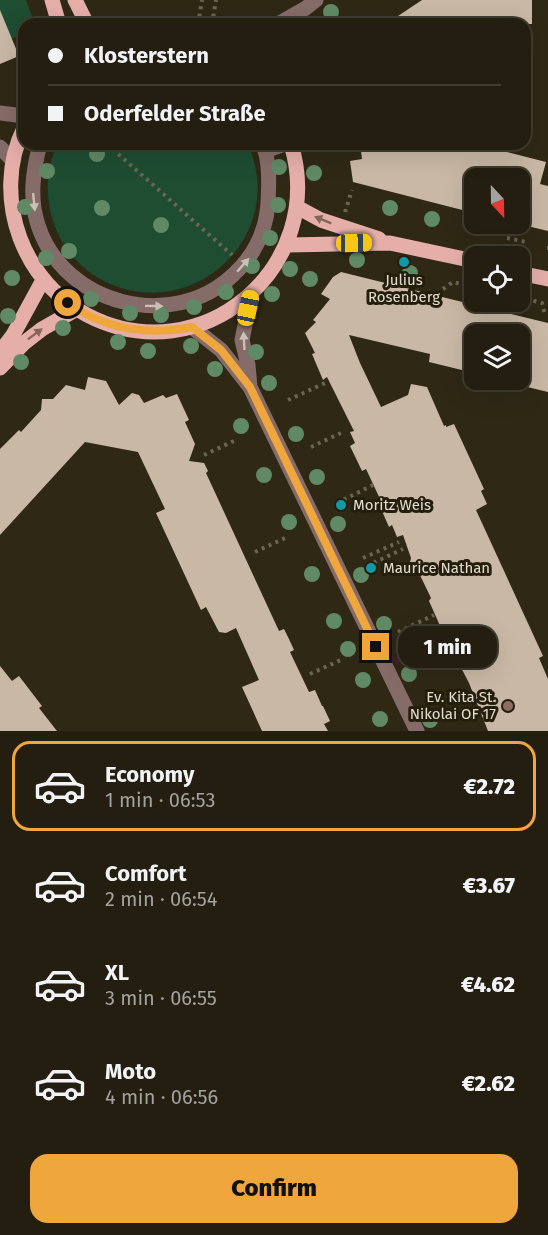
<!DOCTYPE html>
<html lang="en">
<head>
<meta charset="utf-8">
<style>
  :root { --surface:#231e10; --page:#2b2719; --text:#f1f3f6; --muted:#a3a29f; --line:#403c30; --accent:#efa73d }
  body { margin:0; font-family:"Fira Sans",sans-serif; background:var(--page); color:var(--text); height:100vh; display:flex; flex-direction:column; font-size:22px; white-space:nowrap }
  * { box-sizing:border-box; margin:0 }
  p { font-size:20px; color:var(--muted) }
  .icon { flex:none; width:33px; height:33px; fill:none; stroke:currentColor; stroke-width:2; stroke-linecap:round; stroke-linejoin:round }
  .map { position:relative; height:731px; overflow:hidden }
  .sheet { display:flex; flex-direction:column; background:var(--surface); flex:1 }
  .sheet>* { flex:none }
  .top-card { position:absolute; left:18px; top:18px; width:513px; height:132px; border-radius:18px; box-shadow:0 6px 24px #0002,0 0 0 2px var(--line); display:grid; align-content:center; height:132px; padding:0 30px; background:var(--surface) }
  .needle { width:39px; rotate:158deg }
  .controls { position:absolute; left:464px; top:168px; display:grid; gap:12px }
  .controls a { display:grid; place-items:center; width:66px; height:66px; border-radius:12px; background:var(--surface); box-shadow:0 6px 24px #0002,0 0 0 2px var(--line); font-size:30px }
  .end { position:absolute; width:27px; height:27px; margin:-14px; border:8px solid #efa73d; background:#111; box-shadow:0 0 0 3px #111 }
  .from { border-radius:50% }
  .bubble { position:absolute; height:42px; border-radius:18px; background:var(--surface); box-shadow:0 6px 24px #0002,0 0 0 2px var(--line); font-size:20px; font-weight:800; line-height:42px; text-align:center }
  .car { position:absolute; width:18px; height:36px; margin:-18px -9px; border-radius:8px; box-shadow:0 0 4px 2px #0007; background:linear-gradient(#f5c518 24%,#345 0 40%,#f5c518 0 76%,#345 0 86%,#f5c518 0) }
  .top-card b { display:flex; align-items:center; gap:21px; height:57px; font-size:22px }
  .top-card b+b { border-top:2px solid var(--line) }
  .top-card i { width:15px; height:15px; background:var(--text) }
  ul { padding:10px 0 0; list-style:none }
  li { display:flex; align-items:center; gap:18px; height:90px; margin:0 12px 9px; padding:0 18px; border:3px solid transparent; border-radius:18px }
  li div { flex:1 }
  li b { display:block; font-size:22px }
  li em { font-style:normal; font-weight:800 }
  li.current { border-color:var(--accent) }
  li>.icon { width:54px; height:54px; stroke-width:1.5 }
  .cta { display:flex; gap:12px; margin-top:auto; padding:12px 30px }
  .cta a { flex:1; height:69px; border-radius:18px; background:var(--accent); color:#111; font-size:24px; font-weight:800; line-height:69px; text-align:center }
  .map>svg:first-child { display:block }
  .green { fill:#1e4d32 }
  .building { fill:#c9b8a5 }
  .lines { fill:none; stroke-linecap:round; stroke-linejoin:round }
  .path { stroke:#6b6554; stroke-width:4; stroke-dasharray:3 4.5; stroke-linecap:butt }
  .minor { stroke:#866c69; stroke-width:15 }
  .major { stroke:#e5aea9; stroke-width:15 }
  .tree { fill:#608965 }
  .oneway { fill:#cac0b6 }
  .oneway2 { fill:#85665a }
  .route { stroke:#efa73d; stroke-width:8 }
  .culture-dot { fill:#0f9aa8; stroke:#251e0c; stroke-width:2 }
  .education-dot { fill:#8d6e63; stroke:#251e0c; stroke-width:2 }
  .labels { text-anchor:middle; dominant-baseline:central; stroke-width:6; stroke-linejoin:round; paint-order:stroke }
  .poi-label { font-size:15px; fill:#e1dcd0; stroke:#251e0c; text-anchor:start }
</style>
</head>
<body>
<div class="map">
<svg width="548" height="731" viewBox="0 0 548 731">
  <rect width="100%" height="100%" fill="#2f2815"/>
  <path class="green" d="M 0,0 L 26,0 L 35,24 L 24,24 L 24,33 L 0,45 Z
    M 58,144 L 248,144 C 291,242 181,333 92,274 C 75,262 61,244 54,224 C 45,198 45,169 58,144 Z"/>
  <path class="building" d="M 422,0 L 532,0 L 532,24 L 480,24 L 475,18 L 467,24 L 386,24 Z
    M 0,10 L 19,56 L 0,64 Z
    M 360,144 L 475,144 L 546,162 L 540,184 L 548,186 L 548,231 L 519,224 L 519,178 L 474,178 L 474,213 L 353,182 L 350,161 L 362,159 Z
    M 341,272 L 548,323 L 548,392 L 519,385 L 519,334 L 474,334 L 474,373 L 429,362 L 430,354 L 349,335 L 360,363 L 381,407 L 408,395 L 411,384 L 427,387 L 444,426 L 446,425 L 446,427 L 454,424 L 484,489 L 481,491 L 487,504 L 476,510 L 543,656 L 539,658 L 548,679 L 548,731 L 488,731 L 469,683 L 455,656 L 457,653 L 446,629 L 441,628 L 429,601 L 431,598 L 418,571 L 414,570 L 410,562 L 411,558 L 403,535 L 397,537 L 392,525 L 389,527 L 378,502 L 381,501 L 366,469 L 362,471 L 350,446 L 355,443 L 350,432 L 354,431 L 327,377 L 323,380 L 312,354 L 315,353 L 305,333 L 316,322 L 313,320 L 330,299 L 321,294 L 333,277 Z
    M 88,377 L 106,381 L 119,405 L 132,393 L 139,395 L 144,403 L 163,395 L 166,398 L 177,394 L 189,420 L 185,422 L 195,444 L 189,461 L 204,463 L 208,471 L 206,473 L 279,631 L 284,629 L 289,639 L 294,650 L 290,652 L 309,692 L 315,690 L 322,706 L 323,706 L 330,721 L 324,724 L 328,731 L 262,731 L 242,687 L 259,680 L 236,628 L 226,633 L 219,632 L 206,607 L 201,610 L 156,513 L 165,509 L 138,452 L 85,442 L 0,535 L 0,449 L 19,430 L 21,432 L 41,410 L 42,399 L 53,399 L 66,385 L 85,390 Z
    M 0,666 L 12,681 L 19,676 L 42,706 L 39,708 L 57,731 L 0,731 Z"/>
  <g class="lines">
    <path class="path" d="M 198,24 L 202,0
      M 212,24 L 216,0
      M 107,144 L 232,255
      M 345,212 L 352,190
      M 507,238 L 526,242
      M 547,248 L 548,248
      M 443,289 L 453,282 L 472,287
      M 519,297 L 542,303 L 545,315
      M 288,400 L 325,383
      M 311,447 L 345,431
      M 204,455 L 238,439
      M 337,503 L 373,485
      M 255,552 L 285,538
      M 363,558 L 399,542
      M 367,566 L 403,549
      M 398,632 L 434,615
      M 310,674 L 343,659"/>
    <path class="minor" d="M 278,24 L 306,8 L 316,0
      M 0,113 L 24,116
      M 40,144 C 33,171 29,198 38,225 C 64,306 173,332 233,275 C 254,256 266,232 268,203 C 269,183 270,163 263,144
      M 0,147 L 13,161
      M 265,151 L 285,144
      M 192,327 L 221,350 L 250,387 L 417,731
      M 250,387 L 248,365 L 242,340 L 251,295"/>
    <path class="major" d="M 52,0 L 59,24
      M 75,0 L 87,24
      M 24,128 C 7,162 7,203 20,238 C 33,272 56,298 87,315 C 202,375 328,266 291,144
      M 297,207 L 321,220 L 379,239
      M 287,245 L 390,243 L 474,261
      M 519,273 L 548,279
      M 0,352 L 13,335 L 43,280
      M 0,368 L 24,343 L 42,329 L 77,309"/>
  </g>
  <g class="tree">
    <circle cx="331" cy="12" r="8"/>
    <circle cx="97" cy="154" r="8"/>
    <circle cx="279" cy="167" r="8"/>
    <circle cx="47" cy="171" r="8"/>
    <circle cx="314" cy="173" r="8"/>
    <circle cx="278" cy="205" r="8"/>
    <circle cx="25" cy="207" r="8"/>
    <circle cx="102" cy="208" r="8"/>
    <circle cx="390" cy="208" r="8"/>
    <circle cx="432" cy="219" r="8"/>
    <circle cx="161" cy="225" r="8"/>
    <circle cx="270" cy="238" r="8"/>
    <circle cx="69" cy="251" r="8"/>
    <circle cx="46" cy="258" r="8"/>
    <circle cx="357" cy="260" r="8"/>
    <circle cx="252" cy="266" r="8"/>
    <circle cx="290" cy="269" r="8"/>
    <circle cx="410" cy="273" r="8"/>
    <circle cx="12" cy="278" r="8"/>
    <circle cx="310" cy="279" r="8"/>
    <circle cx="226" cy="292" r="8"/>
    <circle cx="272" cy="294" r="8"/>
    <circle cx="91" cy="299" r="8"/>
    <circle cx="194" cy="307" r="8"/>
    <circle cx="130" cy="313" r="8"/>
    <circle cx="161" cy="315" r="8"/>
    <circle cx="8" cy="316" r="8"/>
    <circle cx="63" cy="328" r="8"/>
    <circle cx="118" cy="342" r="8"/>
    <circle cx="191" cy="346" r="8"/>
    <circle cx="148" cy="351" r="8"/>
    <circle cx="256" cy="352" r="8"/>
    <circle cx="21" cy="362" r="8"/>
    <circle cx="215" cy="369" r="8"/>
    <circle cx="269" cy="383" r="8"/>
    <circle cx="241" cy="426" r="8"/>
    <circle cx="296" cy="434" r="8"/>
    <circle cx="264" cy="475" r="8"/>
    <circle cx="317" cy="477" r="8"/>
    <circle cx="289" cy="522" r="8"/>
    <circle cx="338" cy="524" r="8"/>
    <circle cx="312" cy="574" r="8"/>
    <circle cx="361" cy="575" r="8"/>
    <circle cx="334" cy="621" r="8"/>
    <circle cx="384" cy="624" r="8"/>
    <circle cx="348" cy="649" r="8"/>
    <circle cx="409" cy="674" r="8"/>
    <circle cx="363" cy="680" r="8"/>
    <circle cx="380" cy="719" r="8"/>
    <circle cx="430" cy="720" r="8"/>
  </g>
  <defs><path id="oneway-solid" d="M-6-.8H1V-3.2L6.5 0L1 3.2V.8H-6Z" transform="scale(1.5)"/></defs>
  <g class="oneway">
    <use href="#oneway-solid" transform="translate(34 202) rotate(84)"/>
    <use href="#oneway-solid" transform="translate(243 265) rotate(-49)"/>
    <use href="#oneway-solid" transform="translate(154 306) rotate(1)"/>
    <use href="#oneway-solid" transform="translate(244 341) rotate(-93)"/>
  </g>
  <g class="oneway2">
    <use href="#oneway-solid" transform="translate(323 220) rotate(-158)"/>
    <use href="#oneway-solid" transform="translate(35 334) rotate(-37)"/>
  </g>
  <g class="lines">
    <path class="route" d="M 68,303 C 105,329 147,336 192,327 L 221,350 L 250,387 L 376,647"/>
  </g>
  <g class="culture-dot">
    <circle cx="404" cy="262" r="6"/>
    <circle cx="341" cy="505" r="6"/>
    <circle cx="371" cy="568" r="6"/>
  </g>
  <circle class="education-dot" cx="508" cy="706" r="6"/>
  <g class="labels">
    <g class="poi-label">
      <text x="404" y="280" text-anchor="middle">Julius<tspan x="404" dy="17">Rosenberg</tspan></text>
      <text x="353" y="505">Moritz Weis</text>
      <text x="383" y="568">Maurice Nathan</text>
      <text x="496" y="697" text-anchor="end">Ev. Kita St.<tspan x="496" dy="17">Nikolai OF 17</tspan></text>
    </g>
  </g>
</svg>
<div class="controls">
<a><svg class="needle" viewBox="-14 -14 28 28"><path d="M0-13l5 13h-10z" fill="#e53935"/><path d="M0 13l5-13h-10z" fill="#a3a29f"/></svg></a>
<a><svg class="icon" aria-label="locate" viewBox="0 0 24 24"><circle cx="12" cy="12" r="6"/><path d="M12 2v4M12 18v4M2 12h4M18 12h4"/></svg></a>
<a><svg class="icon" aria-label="layers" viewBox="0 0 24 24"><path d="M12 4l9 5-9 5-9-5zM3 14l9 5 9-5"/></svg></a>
</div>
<i class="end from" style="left:68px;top:303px"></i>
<i class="end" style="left:376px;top:647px"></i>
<div class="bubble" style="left:398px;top:626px;width:99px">1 min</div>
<i class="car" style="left:354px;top:243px;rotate:89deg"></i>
<i class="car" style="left:248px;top:308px;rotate:12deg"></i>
<div class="top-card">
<b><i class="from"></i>Klosterstern</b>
<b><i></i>Oderfelder Straße</b>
</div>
</div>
<section class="sheet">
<ul>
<li class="current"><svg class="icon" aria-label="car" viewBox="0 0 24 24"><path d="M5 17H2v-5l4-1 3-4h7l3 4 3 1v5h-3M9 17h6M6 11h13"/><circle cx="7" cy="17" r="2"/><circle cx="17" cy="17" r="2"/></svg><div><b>Economy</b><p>1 min · 06:53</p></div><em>€2.72</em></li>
<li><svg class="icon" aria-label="car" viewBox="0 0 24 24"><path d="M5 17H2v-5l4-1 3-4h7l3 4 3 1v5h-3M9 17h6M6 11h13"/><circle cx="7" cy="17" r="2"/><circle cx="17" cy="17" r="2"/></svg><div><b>Comfort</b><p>2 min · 06:54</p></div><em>€3.67</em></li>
<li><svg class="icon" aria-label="car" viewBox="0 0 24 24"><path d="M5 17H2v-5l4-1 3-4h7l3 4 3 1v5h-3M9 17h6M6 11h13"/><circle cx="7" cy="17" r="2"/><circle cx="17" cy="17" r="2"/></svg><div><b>XL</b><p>3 min · 06:55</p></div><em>€4.62</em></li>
<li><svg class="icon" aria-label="car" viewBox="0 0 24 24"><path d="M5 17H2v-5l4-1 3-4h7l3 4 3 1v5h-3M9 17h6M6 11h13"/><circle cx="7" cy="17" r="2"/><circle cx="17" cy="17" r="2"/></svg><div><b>Moto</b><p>4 min · 06:56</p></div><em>€2.62</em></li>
</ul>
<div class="cta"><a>Confirm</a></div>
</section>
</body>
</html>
